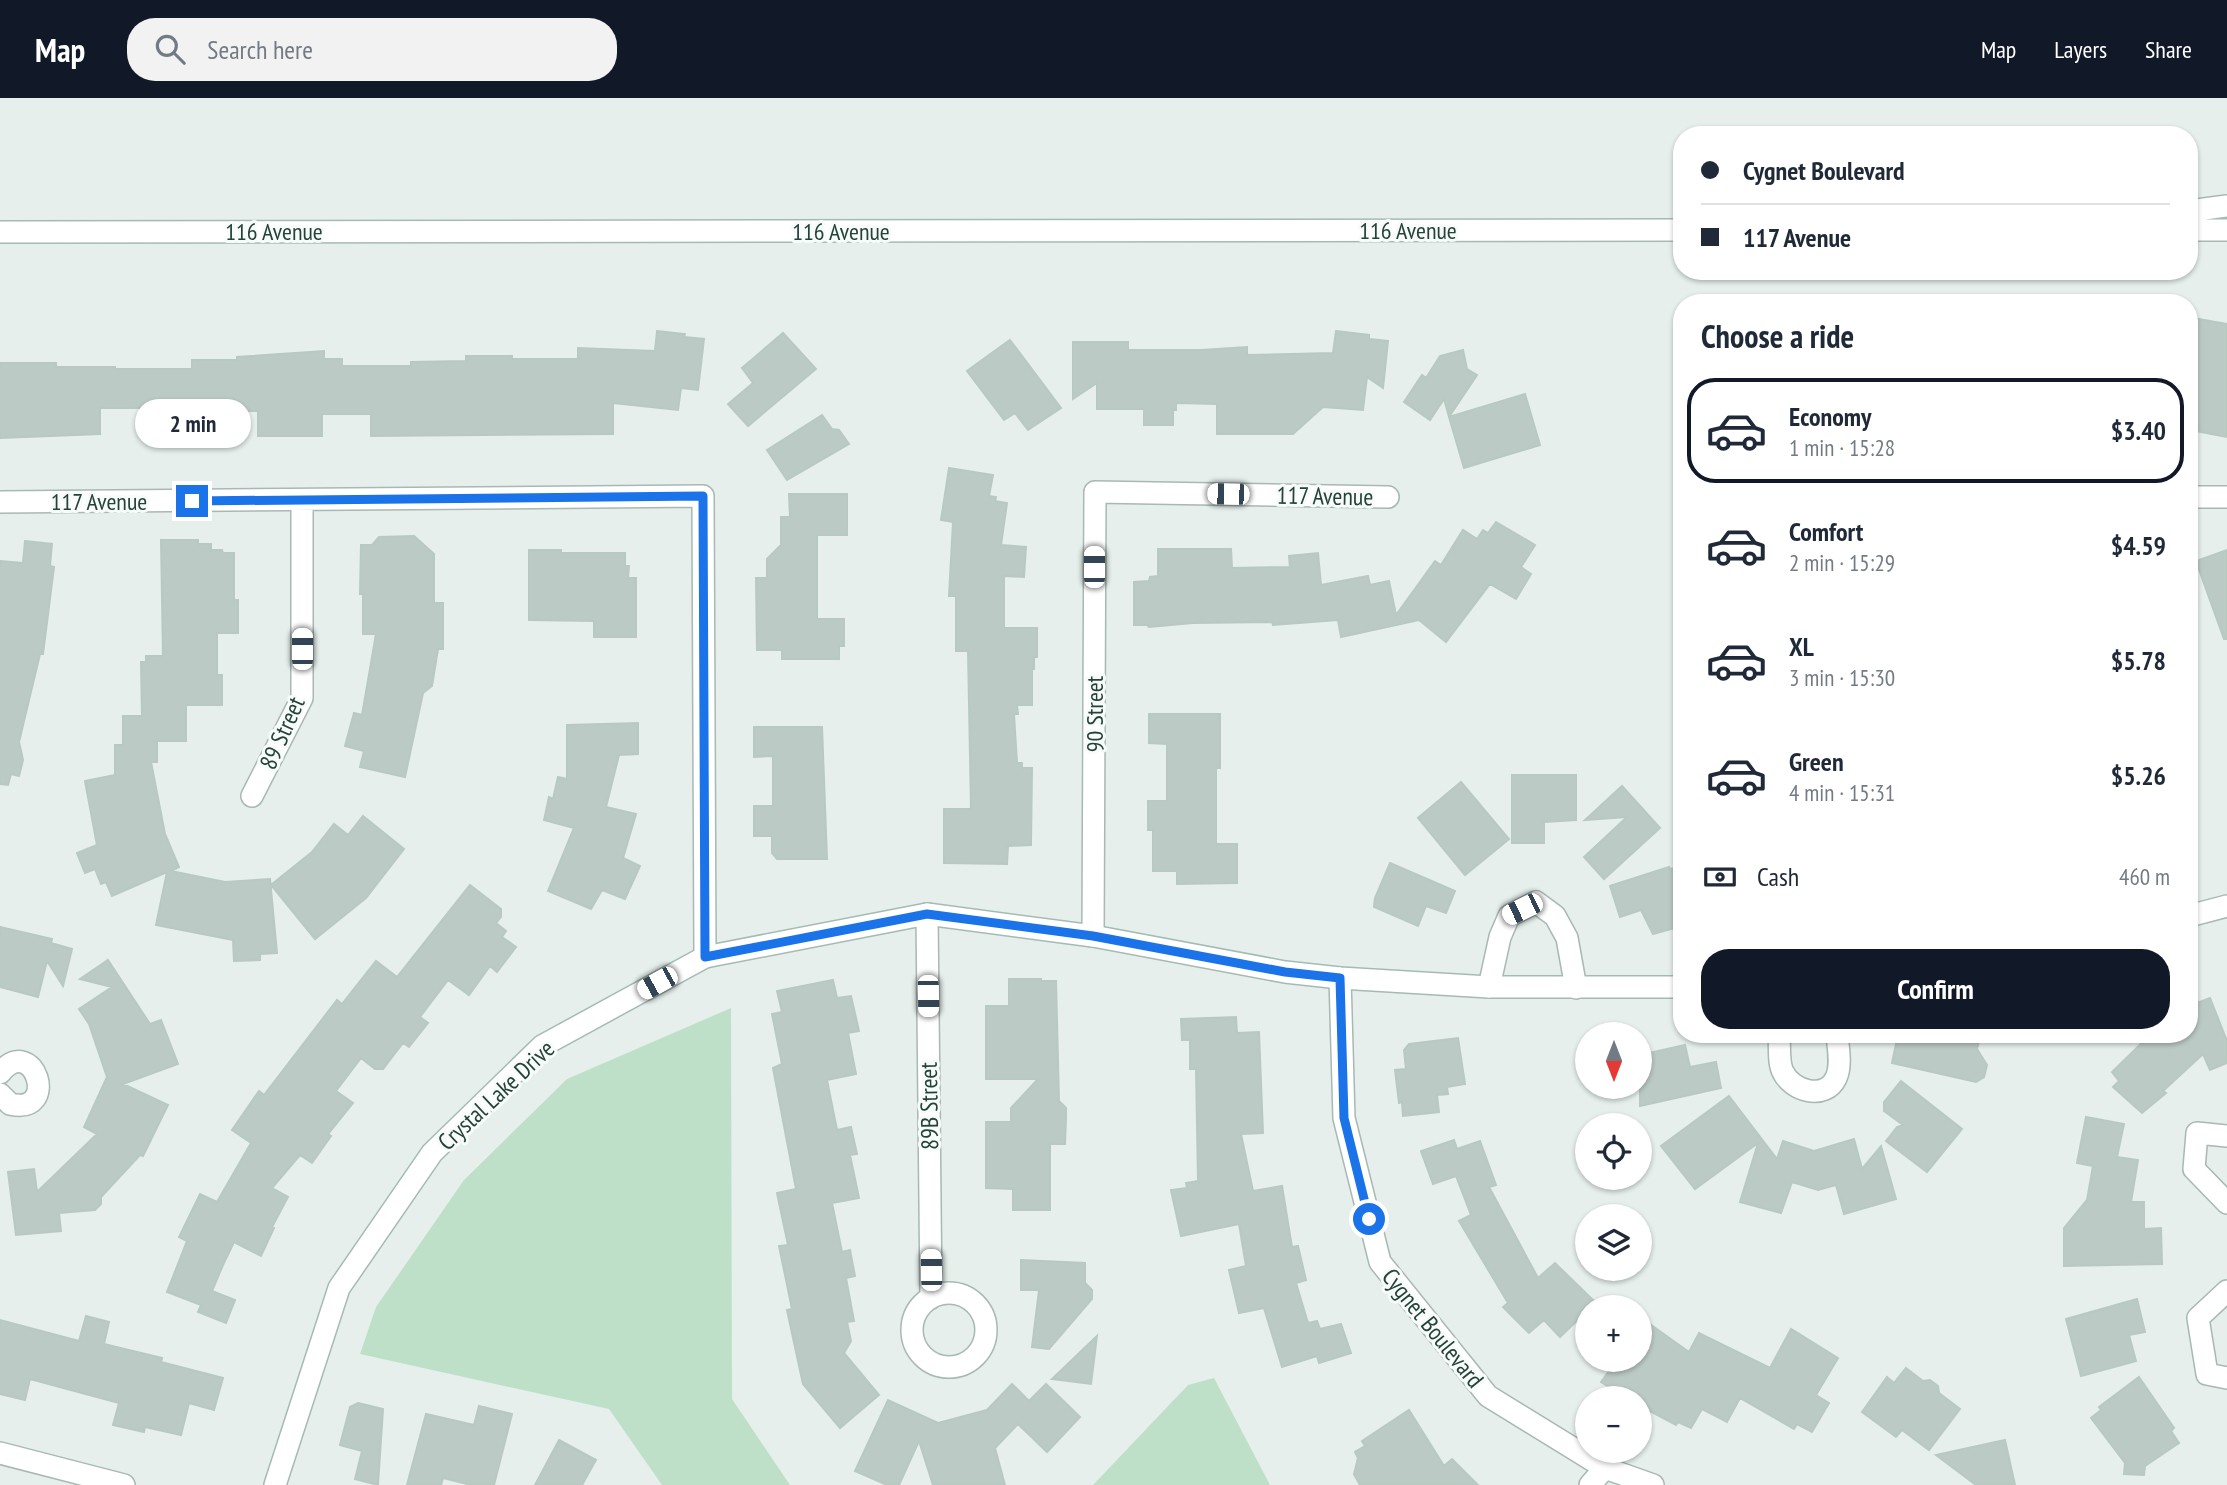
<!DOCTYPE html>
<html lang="en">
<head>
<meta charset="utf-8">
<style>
  :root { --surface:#fff; --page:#f2f2f3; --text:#1f2937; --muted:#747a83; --line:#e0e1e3; --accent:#111827 }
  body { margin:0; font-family:"PT Sans Narrow",sans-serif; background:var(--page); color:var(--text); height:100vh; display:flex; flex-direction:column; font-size:26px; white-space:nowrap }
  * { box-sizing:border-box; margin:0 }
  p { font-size:23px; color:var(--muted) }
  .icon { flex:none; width:38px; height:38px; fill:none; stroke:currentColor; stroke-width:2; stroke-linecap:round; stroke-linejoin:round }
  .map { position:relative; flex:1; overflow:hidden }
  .side { position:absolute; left:1673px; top:196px; width:525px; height:749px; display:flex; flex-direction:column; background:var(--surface); border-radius:28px; box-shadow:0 2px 5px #0004 }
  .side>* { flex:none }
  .guide { position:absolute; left:1673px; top:28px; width:525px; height:154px; border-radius:28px; box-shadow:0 2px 5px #0004; display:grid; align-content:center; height:154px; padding:0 28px; background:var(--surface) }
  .needle { width:46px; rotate:180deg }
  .buttons { position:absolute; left:1575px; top:924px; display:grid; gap:14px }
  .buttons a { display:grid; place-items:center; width:77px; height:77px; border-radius:50%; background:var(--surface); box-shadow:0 2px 5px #0004; font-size:35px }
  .end { position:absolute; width:32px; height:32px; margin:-16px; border:9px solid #1a73e8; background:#fff; box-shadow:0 0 0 4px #fff }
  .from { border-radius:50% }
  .bubble { position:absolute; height:49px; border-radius:24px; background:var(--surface); box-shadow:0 2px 5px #0004; font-size:23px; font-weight:800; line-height:49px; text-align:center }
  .car { position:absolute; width:21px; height:42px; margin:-21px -10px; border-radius:9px; box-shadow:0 0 5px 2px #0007; background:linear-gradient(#fff 24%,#345 0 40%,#fff 0 76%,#345 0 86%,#fff 0) }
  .guide b { display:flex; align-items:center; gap:24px; height:66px; font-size:26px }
  .guide b+b { border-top:2px solid var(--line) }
  .guide i { width:18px; height:18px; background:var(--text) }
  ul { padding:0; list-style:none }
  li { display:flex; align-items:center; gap:21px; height:105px; margin:0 14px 10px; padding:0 14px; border:4px solid transparent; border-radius:28px }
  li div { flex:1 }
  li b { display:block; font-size:26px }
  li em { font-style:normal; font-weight:800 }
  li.current { border-color:var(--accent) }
  li>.icon { width:63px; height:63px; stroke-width:1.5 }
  h2 { padding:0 28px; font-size:32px; line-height:84px }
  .pay { display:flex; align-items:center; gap:18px; height:77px; padding:0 28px; font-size:26px }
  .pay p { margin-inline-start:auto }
  .button { display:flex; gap:14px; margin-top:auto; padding:14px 28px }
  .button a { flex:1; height:80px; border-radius:28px; background:var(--accent); color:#fff; font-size:28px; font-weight:800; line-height:80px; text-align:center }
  header { display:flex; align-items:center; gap:42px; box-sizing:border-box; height:98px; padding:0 35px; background:var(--accent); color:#fff }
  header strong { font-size:33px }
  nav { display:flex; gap:38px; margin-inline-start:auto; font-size:24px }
  .search { width:490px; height:63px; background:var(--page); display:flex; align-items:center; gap:18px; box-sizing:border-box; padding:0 24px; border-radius:28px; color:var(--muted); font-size:26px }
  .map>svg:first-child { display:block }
  .green { fill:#bfe0c8 }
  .building { fill:#bbcac4; stroke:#b8c9c2; stroke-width:2 }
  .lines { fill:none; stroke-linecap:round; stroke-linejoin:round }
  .street-casing { stroke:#a8b8b2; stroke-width:24 }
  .secondary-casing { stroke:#a4bbb3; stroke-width:24 }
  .street { stroke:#fff; stroke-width:21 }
  .secondary { stroke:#fff; stroke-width:21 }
  .route { stroke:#1a73e8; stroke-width:9 }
  .labels { text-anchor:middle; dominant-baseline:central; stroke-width:6; stroke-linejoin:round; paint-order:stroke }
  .street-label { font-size:24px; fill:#24423a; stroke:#f7fbf9 }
</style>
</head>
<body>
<header>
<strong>Map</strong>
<div class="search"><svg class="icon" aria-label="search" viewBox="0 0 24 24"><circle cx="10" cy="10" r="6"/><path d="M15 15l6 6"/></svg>Search here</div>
<nav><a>Map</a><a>Layers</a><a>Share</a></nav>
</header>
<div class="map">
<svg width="2227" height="1387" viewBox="0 0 2227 1387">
  <rect width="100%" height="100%" fill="#e6efeb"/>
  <path class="green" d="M 731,910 L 732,1301 L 790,1387 L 662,1387 L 609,1311 L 360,1256 L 376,1209 L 464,1082 L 567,981 Z
    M 1214,1280 L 1270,1387 L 1093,1387 L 1188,1287 Z"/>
  <path class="building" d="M 2193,220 L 2227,226 L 2227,339 L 2190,332 L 2196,302 L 2189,301 L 2189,243 Z
    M 657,233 L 685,236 L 684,239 L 704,241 L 698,292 L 681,290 L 678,312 L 613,305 L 613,336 L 371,338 L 371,316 L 322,316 L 322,338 L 258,338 L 258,313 L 216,313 L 216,336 L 148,336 L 148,310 L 100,310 L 100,336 L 0,340 L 0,265 L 56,265 L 56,269 L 115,269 L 115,271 L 192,271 L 192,262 L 237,262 L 237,259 L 324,253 L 324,261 L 342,261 L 342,268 L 411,268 L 411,264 L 466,263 L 466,258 L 512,258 L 512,261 L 578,261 L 578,250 L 655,253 Z
    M 1336,233 L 1369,237 L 1369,241 L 1388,243 L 1383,290 L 1367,279 L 1363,312 L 1323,309 L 1293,336 L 1217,336 L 1217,306 L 1176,305 L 1176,312 L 1173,312 L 1173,327 L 1144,327 L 1144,311 L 1097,311 L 1097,285 L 1073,301 L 1073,244 L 1128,244 L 1128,252 L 1201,252 L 1247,249 L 1247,257 L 1333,255 Z
    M 783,235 L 816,271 L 748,328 L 728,306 L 753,285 L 742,270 Z
    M 1010,242 L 1061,310 L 1028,332 L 1015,315 L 1004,322 L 967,273 Z
    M 1463,252 L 1467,271 L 1477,277 L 1449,319 L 1444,301 L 1430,322 L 1404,304 L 1422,277 L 1426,280 L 1440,258 Z
    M 1525,296 L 1540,347 L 1464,370 L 1449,319 Z
    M 822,317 L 832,331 L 839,332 L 849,346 L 787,382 L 767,352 Z
    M 949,370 L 993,377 L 989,398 L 996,399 L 995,403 L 1007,405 L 1001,447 L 1026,449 L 1024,479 L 1004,478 L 1004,530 L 1037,530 L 1037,559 L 1034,559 L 1034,571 L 1032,571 L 1032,607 L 1017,607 L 1018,616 L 1014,616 L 1017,665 L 1022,665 L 1022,670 L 1032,670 L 1031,747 L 1008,748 L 1007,766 L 944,765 L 944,711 L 971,711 L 968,553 L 956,553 L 956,498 L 949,498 L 953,424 L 941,422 Z
    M 789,396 L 847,396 L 847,437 L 817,437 L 817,521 L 844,521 L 844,548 L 839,548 L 839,561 L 782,561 L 782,552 L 757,552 L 756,480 L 767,480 L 767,461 L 781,447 L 781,419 L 790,419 Z
    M 1496,424 L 1535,447 L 1521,469 L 1531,476 L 1516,501 L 1490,486 L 1446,544 L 1419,522 L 1341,539 L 1338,522 L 1273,527 L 1272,524 L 1193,525 L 1149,529 L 1147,527 L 1134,527 L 1134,484 L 1149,483 L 1150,479 L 1158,478 L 1158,451 L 1231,451 L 1232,470 L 1290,469 L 1289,458 L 1318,455 L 1321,487 L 1368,478 L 1370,487 L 1389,483 L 1396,517 L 1435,463 L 1441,467 L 1463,432 L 1477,441 L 1483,432 L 1488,435 Z
    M 414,438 L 434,456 L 434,505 L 443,505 L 443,551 L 438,551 L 432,588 L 423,595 L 405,679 L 360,669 L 364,653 L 345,648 L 354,615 L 362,617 L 376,536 L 363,536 L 363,496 L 360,496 L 361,447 L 372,447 L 379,439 Z
    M 161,442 L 198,442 L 198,446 L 211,446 L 211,452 L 222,452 L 223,455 L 234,455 L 234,502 L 238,502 L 238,535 L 217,535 L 217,577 L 222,577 L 222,607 L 186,607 L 186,643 L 157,643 L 157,664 L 151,664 L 165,736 L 179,769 L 171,773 L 225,784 L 270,781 L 277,855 L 260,856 L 260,862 L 234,863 L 233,842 L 156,827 L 167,774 L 112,798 L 106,784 L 101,786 L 95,771 L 85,775 L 77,755 L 97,747 L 85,683 L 115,677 L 115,647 L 123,647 L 123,618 L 142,618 L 141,564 L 146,564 L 146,558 L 163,558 Z
    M 25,443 L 52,446 L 50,468 L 54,469 L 43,556 L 40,556 L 19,644 L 23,662 L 19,678 L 11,676 L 8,687 L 0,686 L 0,463 L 23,465 Z
    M 529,452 L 561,452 L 561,455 L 625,455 L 625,468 L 629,468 L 628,480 L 636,480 L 636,539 L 594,539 L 594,523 L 529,522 Z
    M 2227,452 L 2227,541 L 2224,541 L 2196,463 Z
    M 1149,616 L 1220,616 L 1220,670 L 1216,670 L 1216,746 L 1237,746 L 1237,785 L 1177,786 L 1177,773 L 1153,773 L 1153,732 L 1148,732 L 1148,703 L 1167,703 L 1167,646 L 1149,645 Z
    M 638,625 L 638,656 L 619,657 L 606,709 L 636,716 L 623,760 L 640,768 L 625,801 L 602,792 L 591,811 L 548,793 L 574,730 L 544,722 L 549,699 L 553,701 L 558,679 L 567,681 L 567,627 Z
    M 754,629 L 822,629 L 827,761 L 777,761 L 772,755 L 772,738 L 754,738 L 754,708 L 773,708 L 773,658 L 754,659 Z
    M 1512,677 L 1576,677 L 1576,722 L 1544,724 L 1544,745 L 1512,745 Z
    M 1461,684 L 1509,741 L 1465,777 L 1418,720 Z
    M 1622,688 L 1660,730 L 1604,781 L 1584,759 L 1627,719 L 1585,722 Z
    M 363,718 L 404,751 L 366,800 L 315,841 L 271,787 L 312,754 L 334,726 L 348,737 Z
    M 1390,765 L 1455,793 L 1446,815 L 1426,808 L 1418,828 L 1374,809 L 1375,800 Z
    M 1682,768 L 1682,828 L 1653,836 L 1641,812 L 1620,819 L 1610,788 L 1669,769 L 1670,771 Z
    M 470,787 L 501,811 L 501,819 L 496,825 L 506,833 L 502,839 L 516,849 L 497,874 L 490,868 L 469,897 L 448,882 L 420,919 L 428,925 L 409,949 L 403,945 L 383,971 L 375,971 L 361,960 L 336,993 L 353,1005 L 328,1036 L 331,1038 L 312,1065 L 300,1057 L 272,1090 L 288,1099 L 272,1129 L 274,1130 L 261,1158 L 234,1144 L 223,1167 L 212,1193 L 235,1202 L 226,1225 L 198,1214 L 201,1207 L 167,1194 L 187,1143 L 179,1139 L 200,1096 L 217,1104 L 251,1045 L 232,1032 L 259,993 L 264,997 L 337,902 L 342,906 L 376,863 L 397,879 Z
    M 0,829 L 52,841 L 51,845 L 72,851 L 63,888 L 47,863 L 38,899 L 0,889 Z
    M 108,862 L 150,926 L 161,922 L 178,966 L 123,986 L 168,1007 L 143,1058 L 140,1057 L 101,1099 L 101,1106 L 95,1112 L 59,1115 L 61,1133 L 16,1137 L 8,1074 L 34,1071 L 37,1094 L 97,1036 L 84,1029 L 107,979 L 89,926 L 79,911 L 112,889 L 80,881 Z
    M 1009,881 L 1041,881 L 1041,883 L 1056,883 L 1059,1003 L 1066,1010 L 1066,1020 L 1065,1046 L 1050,1046 L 1050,1112 L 1013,1112 L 1013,1091 L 986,1090 L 986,1024 L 1011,1024 L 1011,1010 L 1038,981 L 986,981 L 986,908 L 1009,908 Z
    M 833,882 L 837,900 L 851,898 L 859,933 L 848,935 L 856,976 L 827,982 L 837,1032 L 851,1029 L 857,1056 L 850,1057 L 859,1100 L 832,1105 L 842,1154 L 850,1152 L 855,1178 L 846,1180 L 854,1223 L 847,1224 L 851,1243 L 844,1255 L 879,1297 L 840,1330 L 803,1286 L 787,1212 L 792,1211 L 779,1148 L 788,1147 L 777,1095 L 796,1091 L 773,970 L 782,966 L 772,916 L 782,914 L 777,893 Z
    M 2210,900 L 2227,943 L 2227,965 L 2210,972 L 2203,956 L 2163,993 L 2166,995 L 2142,1015 L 2113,989 L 2119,983 L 2112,974 L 2151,936 L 2189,936 L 2189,908 Z
    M 1236,919 L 1237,935 L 1259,934 L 1263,1035 L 1241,1036 L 1253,1093 L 1282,1088 L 1292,1149 L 1298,1148 L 1306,1182 L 1296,1185 L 1308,1225 L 1317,1223 L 1320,1231 L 1341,1226 L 1351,1255 L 1319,1265 L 1317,1258 L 1282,1269 L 1264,1210 L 1239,1215 L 1229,1172 L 1246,1168 L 1239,1126 L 1181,1138 L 1171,1092 L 1187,1090 L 1186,1085 L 1198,1083 L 1196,971 L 1190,971 L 1190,942 L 1182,942 L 1181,921 Z
    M 1898,936 L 1981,936 L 1977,951 L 1987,967 L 1984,979 L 1976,984 L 1892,965 Z
    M 1458,940 L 1465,986 L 1447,989 L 1448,996 L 1437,997 L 1439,1014 L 1403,1018 L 1402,1004 L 1399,1005 L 1395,972 L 1406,971 L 1404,952 L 1409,946 Z
    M 1685,947 L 1690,969 L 1716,964 L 1721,990 L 1640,1008 L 1640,957 Z
    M 1901,983 L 1962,1031 L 1927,1074 L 1886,1043 L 1897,1029 L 1903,1027 L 1884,1013 L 1884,1004 Z
    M 1729,998 L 1777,1061 L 1783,1043 L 1814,1053 L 1854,1041 L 1862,1071 L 1881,1048 L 1896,1101 L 1844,1116 L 1836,1087 L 1818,1092 L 1792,1084 L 1781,1115 L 1740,1104 L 1758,1045 L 1695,1091 L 1661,1048 Z
    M 2086,1019 L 2124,1026 L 2117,1059 L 2138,1062 L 2131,1104 L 2144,1104 L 2144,1131 L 2161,1130 L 2162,1166 L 2064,1168 L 2064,1130 L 2087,1102 L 2093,1068 L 2077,1065 Z
    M 1454,1042 L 1457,1051 L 1480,1043 L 1496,1087 L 1489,1089 L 1538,1180 L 1555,1165 L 1596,1205 L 1591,1209 L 1587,1209 L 1587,1213 L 1560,1239 L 1544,1222 L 1529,1235 L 1503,1209 L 1508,1205 L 1459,1123 L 1471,1117 L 1456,1078 L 1433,1086 L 1421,1053 Z
    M 1021,1162 L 1085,1165 L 1085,1185 L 1092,1192 L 1092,1201 L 1049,1251 L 1032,1249 L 1039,1192 L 1021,1192 Z
    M 2137,1201 L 2145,1234 L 2129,1237 L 2136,1263 L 2081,1278 L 2066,1221 Z
    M 86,1218 L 109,1224 L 104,1246 L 162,1260 L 161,1264 L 223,1280 L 214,1312 L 189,1305 L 181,1337 L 145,1329 L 144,1334 L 113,1327 L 119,1305 L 30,1281 L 25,1302 L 0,1296 L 0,1222 L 79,1243 Z
    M 1640,1219 L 1689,1254 L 1699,1235 L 1770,1270 L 1791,1231 L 1838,1260 L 1816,1297 L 1829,1305 L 1812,1334 L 1797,1326 L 1794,1331 L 1740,1300 L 1727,1324 L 1702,1311 L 1691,1330 L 1678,1324 L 1676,1327 L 1640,1308 L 1640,1300 L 1625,1300 L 1601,1284 L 1617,1262 L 1640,1262 Z
    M 1097,1238 L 1091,1286 L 1052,1281 Z
    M 1906,1270 L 1923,1283 L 1930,1282 L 1938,1288 L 1939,1295 L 1960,1311 L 1929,1352 L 1902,1332 L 1896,1339 L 1862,1314 L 1887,1279 L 1894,1285 Z
    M 2139,1279 L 2174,1330 L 2171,1333 L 2179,1345 L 2145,1368 L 2144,1377 L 2124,1376 L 2125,1365 L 2091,1320 L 2101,1312 L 2099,1309 Z
    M 1012,1286 L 1029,1303 L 1046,1286 L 1080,1319 L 1047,1354 L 1018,1326 L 995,1350 L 1005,1387 L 933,1387 L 919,1343 L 899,1387 L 887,1387 L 855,1373 L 888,1302 L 938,1325 L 987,1312 Z
    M 358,1305 L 383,1311 L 378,1387 L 355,1381 L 362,1353 L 340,1347 L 350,1309 Z
    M 479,1308 L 512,1316 L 494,1387 L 471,1387 L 443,1380 L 441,1387 L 407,1387 L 426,1316 L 474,1327 Z
    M 1409,1312 L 1444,1368 L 1452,1361 L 1478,1387 L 1360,1387 L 1354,1376 L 1358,1360 L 1355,1354 L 1365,1348 L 1362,1343 Z
    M 559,1342 L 596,1362 L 582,1387 L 535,1387 Z
    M 2005,1342 L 2015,1387 L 1976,1387 L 1936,1357 Z"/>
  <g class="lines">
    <defs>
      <path id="street" d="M 2189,399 L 2227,399
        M 0,404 L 703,398 L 705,859
        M 252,698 L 302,600 L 302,403
        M 927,816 L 931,1200
        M 1093,838 L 1095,394 L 1388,399
        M 1340,880 L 1344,1020 L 1380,1164 L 1488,1298 L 1605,1370 L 1653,1387
        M 1489,889 L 1500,839 L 1509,818 L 1536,804 L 1555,818 L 1567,840 L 1576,890
        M 1779,936 C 1780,947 1778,965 1783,974 C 1792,993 1825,1003 1836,980 C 1842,967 1838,950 1837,936
        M 0,975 C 34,934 61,1018 10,1006 L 0,996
        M 2227,1038 L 2197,1035 L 2194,1071 L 2227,1105
        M 2227,1193 L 2198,1220 L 2207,1276 L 2227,1280
        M912 1232a37 37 0 1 1 74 0a37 37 0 1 1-74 0Z
        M 0,1355 L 124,1387
        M 1590,1387 L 1605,1370"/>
      <path id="secondary" d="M 2189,113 L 2227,108
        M 2189,132 L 2227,132
        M 0,134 L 1682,132
        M 2189,818 L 2227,808
        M 275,1387 L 339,1190 L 432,1055 L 542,948 L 705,859 L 927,816 L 1093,838 L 1285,874 L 1340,880 L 1489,889 L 1682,889"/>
    </defs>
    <use href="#street" class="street-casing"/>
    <use href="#secondary" class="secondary-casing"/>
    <use href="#street" class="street"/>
    <use href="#secondary" class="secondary"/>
  </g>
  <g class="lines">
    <path class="route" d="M 192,403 L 703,398 L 705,859 L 927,816 L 1093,838 L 1285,874 L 1340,880 L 1344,1020 L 1369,1121"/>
  </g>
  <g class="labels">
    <g class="street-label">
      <text x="1408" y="132">116 Avenue</text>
      <text x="274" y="133">116 Avenue</text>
      <text x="841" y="133">116 Avenue</text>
      <text transform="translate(1325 398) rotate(1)">117 Avenue</text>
      <text x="99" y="403">117 Avenue</text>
      <text transform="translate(1094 616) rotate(-90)">90 Street</text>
      <text transform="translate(282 635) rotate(-66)">89 Street</text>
      <text transform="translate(496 997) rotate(-43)">Crystal Lake Drive</text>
      <text transform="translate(929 1008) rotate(-91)">89B Street</text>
      <text transform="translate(1433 1230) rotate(51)">Cygnet Boulevard</text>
    </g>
  </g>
</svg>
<div class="buttons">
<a><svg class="needle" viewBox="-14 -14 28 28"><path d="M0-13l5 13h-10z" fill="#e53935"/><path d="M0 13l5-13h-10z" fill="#747a83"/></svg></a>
<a><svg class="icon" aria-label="locate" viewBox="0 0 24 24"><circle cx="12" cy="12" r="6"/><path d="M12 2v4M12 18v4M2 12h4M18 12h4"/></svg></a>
<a><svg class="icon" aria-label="layers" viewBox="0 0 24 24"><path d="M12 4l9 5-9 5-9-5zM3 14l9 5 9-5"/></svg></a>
<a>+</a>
<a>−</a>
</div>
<i class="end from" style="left:1369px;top:1121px"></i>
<i class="end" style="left:192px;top:403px"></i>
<div class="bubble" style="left:135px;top:301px;width:116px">2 min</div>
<i class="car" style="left:1228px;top:396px;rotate:271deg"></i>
<i class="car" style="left:1094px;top:469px;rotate:0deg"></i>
<i class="car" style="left:302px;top:551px;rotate:0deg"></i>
<i class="car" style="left:1522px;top:811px;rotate:244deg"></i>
<i class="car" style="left:657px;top:885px;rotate:241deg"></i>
<i class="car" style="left:928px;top:898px;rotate:179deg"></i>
<i class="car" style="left:931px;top:1172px;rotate:359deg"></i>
<div class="guide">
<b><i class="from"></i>Cygnet Boulevard</b>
<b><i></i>117 Avenue</b>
</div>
<section class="side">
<h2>Choose a ride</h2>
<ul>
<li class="current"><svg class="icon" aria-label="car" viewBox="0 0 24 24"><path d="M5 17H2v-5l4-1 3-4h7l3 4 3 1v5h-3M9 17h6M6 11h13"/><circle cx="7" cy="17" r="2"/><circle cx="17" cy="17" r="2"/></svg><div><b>Economy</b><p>1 min · 15:28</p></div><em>$3.40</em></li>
<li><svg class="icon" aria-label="car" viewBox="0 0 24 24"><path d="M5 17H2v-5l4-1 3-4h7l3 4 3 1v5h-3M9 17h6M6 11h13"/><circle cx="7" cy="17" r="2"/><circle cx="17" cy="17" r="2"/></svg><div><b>Comfort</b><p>2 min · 15:29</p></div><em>$4.59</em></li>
<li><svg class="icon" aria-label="car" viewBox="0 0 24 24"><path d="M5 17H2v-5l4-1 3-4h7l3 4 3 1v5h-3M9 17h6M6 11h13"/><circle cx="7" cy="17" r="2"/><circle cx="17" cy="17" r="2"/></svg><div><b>XL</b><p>3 min · 15:30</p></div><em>$5.78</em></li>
<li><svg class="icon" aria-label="car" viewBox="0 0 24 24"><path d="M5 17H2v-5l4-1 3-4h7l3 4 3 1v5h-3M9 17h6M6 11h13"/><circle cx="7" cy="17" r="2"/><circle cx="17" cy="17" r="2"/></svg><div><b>Green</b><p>4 min · 15:31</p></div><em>$5.26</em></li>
</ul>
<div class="pay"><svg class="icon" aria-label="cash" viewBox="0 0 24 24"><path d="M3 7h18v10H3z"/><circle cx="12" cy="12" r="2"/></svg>Cash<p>460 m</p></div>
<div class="button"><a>Confirm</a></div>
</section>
</div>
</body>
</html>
